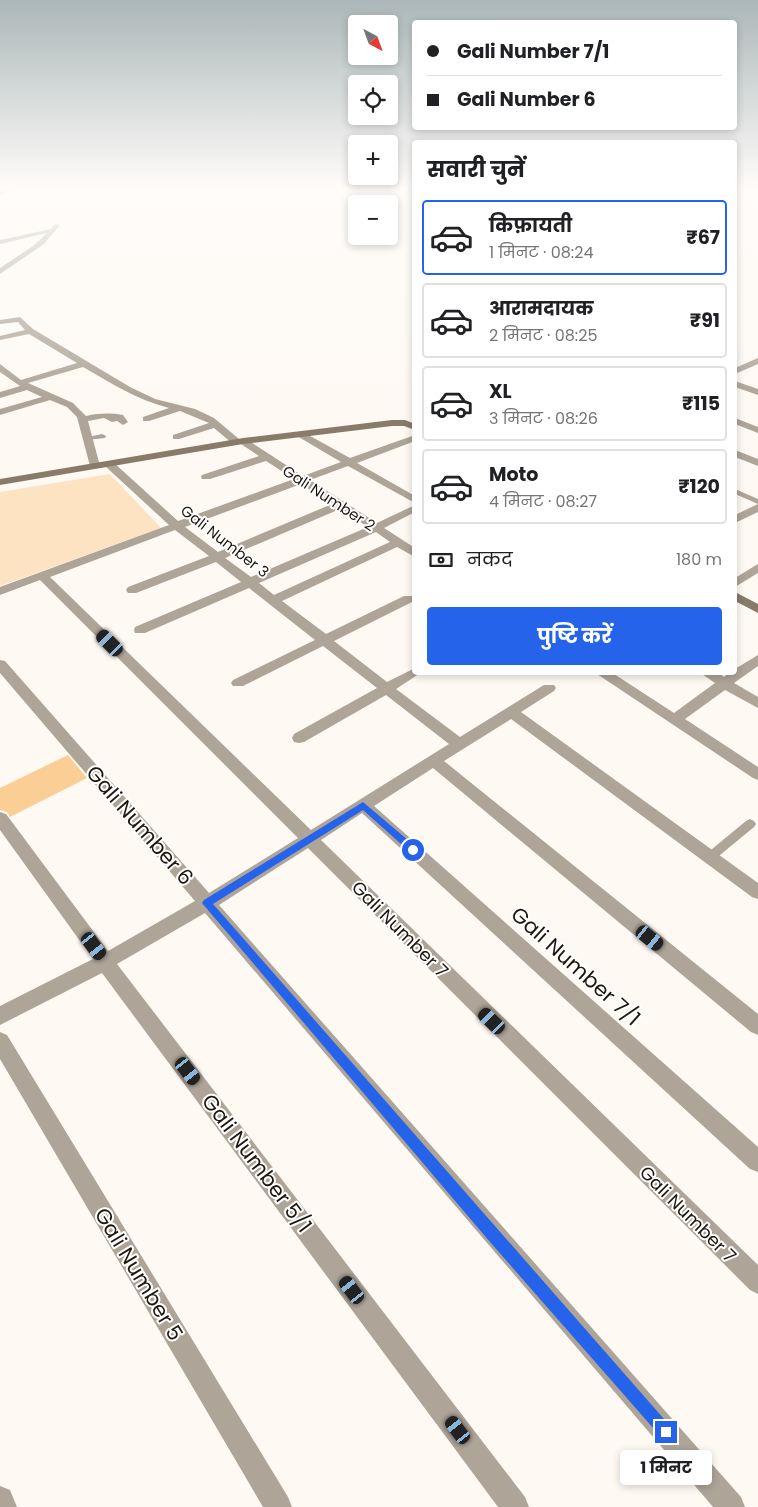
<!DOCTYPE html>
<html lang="hi">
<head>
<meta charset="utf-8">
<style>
  :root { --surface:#fff; --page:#f6f6f6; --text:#202124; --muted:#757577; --line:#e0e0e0; --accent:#2563eb }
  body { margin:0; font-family:Poppins,"Noto Sans Devanagari",sans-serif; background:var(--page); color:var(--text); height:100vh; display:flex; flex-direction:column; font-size:19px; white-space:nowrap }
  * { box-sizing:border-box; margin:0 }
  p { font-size:16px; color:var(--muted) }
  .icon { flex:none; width:28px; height:28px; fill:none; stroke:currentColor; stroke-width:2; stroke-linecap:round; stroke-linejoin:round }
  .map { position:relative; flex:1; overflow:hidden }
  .details { position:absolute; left:412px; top:140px; width:325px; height:535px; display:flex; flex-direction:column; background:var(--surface); border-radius:5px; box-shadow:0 2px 8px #0003 }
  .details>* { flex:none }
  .banner { position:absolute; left:412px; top:20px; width:325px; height:110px; border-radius:5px; box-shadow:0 2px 8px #0003; display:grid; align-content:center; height:110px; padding:0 15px; background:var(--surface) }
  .needle { width:32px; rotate:139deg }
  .fabs { position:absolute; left:348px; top:15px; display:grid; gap:10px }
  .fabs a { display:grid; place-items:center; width:50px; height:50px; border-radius:5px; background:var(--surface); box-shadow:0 2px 8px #0003; font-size:25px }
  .end { position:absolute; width:22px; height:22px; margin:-11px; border:6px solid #2563eb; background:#fff; box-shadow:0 0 0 2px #fff }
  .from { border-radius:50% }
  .bubble { position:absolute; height:35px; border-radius:5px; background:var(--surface); box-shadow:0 2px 8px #0003; font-size:16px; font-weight:700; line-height:35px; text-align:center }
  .car { position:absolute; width:15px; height:30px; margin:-15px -8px; border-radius:6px; box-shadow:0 0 4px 1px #0007; background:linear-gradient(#222 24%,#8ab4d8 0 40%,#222 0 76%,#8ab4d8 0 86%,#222 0) }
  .banner b { display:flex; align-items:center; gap:18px; height:48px; font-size:19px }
  .banner b+b { border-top:1px solid var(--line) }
  .banner i { width:12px; height:12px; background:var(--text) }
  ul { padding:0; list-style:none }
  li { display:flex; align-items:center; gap:15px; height:75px; margin:0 10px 8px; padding:0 5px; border:2px solid var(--line); border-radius:5px }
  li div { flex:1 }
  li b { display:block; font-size:19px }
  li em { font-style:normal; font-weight:700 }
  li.active { border-color:var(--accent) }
  li>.icon { width:45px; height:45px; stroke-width:1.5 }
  h2 { padding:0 15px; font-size:22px; line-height:60px }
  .pay { display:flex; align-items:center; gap:12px; height:55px; padding:0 15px; font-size:19px }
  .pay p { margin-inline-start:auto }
  .primary-button { display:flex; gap:10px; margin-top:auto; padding:10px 15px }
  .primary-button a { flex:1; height:58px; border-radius:5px; background:var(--accent); color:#fff; font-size:20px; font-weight:700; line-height:58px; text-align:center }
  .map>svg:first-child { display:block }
  .green { fill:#fde3c2 }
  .building { fill:#face94 }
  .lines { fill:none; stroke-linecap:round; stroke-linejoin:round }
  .lane { fill:#aea498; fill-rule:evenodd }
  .street { fill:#aea498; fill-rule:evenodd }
  .secondary { fill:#897b69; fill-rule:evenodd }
  .route { fill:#2563eb }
  .labels { text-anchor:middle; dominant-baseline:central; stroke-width:4; stroke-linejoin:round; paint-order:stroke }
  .far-street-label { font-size:15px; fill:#1f170d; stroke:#fff }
  .street-label { font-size:18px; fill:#1f170d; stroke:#fff }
  .near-street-label { font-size:21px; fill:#1f170d; stroke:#fff }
</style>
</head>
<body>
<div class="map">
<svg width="758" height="1507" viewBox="0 0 758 1507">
  <rect width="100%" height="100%" fill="#fef9f3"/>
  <path class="green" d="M 110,474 L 161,528 L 0,586 L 0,492 Z"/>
  <path class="building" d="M 68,755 L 87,778 L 10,817 L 7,812 L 0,810 L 0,788 Z"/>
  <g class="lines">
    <path class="lane" d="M 102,434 L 106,436 L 105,438 L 87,440 L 83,438 Z
      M 735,489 L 758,499 L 758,504 L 735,494 Z
      M 750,819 L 754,821 L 756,824 L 754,827 L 714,860 L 710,862 L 706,860 L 704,857 L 706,854 L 746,821 Z"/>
    <path class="street" d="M 55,224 L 60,225 L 44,244 L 0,274 L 0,268 L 33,246 L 47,233 L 0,244 L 0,240 L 51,229 Z
      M 20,317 L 33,329 L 130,387 L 155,399 L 195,409 L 214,418 L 239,439 L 246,439 L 303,476 L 341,462 L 297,436 L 297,432 L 303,432 L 350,458 L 415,435 L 415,441 L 357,463 L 415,496 L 415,503 L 348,466 L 310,480 L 377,523 L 415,505 L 415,512 L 384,528 L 415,548 L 415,557 L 397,547 L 282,601 L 326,634 L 404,596 L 412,596 L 414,599 L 412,602 L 334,641 L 387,682 L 415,668 L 415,672 L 422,672 L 396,689 L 460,737 L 544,685 L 554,685 L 556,688 L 554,691 L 521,712 L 758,883 L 758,899 L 752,897 L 511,719 L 444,761 L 758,1014 L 758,1035 L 751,1032 L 433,768 L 374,806 L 758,1147 L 758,1172 L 750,1169 L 362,813 L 321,840 L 758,1265 L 758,1294 L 750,1290 L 308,848 L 219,905 L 741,1497 L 745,1507 L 713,1507 L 205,913 L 117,964 L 525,1497 L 529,1507 L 498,1507 L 102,973 L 0,1025 L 0,1006 L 93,959 L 0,830 L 0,812 L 6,814 L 108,951 L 195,901 L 0,673 L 0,660 L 5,661 L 209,893 L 298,838 L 40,580 L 0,595 L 0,587 L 169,525 L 105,466 L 104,464 L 105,462 L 113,462 L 178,521 L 294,479 L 266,461 L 210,479 L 202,479 L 201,477 L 202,475 L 259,456 L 241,444 L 233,444 L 214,428 L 179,439 L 173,439 L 173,435 L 209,423 L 180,411 L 149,421 L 143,421 L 143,417 L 169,408 C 137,400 111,383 83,367 L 28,383 L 73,403 L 86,416 C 100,413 111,413 123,415 L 128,422 L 123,425 L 117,421 L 112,422 L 104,418 L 88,421 L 100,466 L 99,468 L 91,468 L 90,466 L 77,417 L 67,407 L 50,400 L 0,415 L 0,409 L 42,397 L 27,390 L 0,398 L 0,392 L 20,386 L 0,372 L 0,364 L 21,380 L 77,363 L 29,334 L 0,340 L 0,336 L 25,330 L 18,322 L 0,324 L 0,320 ZM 301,484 L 332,504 L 218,552 L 185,527 ZM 340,509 L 368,527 L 251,577 L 225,558 ZM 175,530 L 209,556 L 128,587 L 126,590 L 128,593 L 136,593 L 216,562 L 241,582 L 135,627 L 134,630 L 135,633 L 145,633 L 249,588 L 315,640 L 233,680 L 231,683 L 233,686 L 243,686 L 323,646 L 377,688 L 294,734 L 292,738 L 294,742 L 299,743 L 304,742 L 386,695 L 449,744 L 311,830 L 50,577 ZM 376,532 L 390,542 L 274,595 L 259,583 Z
      M 758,358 L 758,364 L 735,374 L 735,368 Z
      M 735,381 L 758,389 L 758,395 L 735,387 Z
      M 735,418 L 758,427 L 758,433 L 735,424 Z
      M 735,450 L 758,459 L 758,466 L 735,457 Z
      M 758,504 L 758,512 L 735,523 L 735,515 Z
      M 758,564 L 758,573 L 735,587 L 735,578 Z
      M 758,655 L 758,666 L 734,683 L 758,697 L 758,708 L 725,690 L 685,719 L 758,767 L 758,780 L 753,778 L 594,672 L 611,672 L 674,713 L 715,683 L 699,672 L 717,672 L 724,677 L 730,672 L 735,672 L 735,669 Z
      M 0,1032 L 7,1035 L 288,1497 L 292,1507 L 263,1507 L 0,1059 Z
      M 0,1486 L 10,1490 L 17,1507 L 0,1507 Z"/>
    <path class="secondary" d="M 10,188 L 20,188 L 0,195 L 0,191 Z
      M 392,420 L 405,420 L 415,424 L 415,430 L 404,426 L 392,426 L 243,444 L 0,485 L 0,479 L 243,438 Z
      M 735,592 L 758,604 L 758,613 L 735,601 Z"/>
  </g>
  <linearGradient id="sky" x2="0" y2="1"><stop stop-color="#abb7b8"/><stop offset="0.47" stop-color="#fffcfa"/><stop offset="1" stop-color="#fffcfa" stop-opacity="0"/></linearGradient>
  <rect width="758" height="399" fill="url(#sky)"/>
  <path class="route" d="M 363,802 L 416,847 L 416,852 L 410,852 L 363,810 L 213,904 L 671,1427 L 673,1432 L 671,1437 L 666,1439 L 661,1437 L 490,1242 L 202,903 L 204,900 Z"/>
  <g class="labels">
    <g class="far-street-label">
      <text transform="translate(329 498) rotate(33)">Gali Number 2</text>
      <text transform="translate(225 541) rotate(38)">Gali Number 3</text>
    </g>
    <g class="street-label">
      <text transform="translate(400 929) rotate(45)">Gali Number 7</text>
      <text transform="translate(688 1214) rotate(45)">Gali Number 7</text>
    </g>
    <g class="near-street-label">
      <text transform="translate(140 825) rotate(49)">Gali Number 6</text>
      <text transform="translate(576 966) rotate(42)">Gali Number 7/1</text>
      <text transform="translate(257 1163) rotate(53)">Gali Number 5/1</text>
      <text transform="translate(139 1274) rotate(59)">Gali Number 5</text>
    </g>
  </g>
</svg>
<div class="fabs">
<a><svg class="needle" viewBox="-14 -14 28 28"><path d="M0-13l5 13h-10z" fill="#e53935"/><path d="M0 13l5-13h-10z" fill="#757577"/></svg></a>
<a><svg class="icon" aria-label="locate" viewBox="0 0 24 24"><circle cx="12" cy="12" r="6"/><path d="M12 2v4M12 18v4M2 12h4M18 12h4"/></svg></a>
<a>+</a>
<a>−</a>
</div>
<i class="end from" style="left:413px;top:850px"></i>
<i class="end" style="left:666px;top:1432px"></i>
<div class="bubble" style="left:620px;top:1450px;width:92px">1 मिनट</div>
<i class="car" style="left:110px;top:643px;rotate:315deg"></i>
<i class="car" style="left:650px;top:938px;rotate:129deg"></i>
<i class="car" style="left:94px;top:946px;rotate:143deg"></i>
<i class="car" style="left:492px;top:1021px;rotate:314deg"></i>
<i class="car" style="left:188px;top:1071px;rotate:143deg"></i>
<i class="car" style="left:352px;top:1290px;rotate:323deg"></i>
<i class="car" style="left:458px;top:1430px;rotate:323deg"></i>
<div class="banner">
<b><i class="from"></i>Gali Number 7/1</b>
<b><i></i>Gali Number 6</b>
</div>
<section class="details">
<h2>सवारी चुनें</h2>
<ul>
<li class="active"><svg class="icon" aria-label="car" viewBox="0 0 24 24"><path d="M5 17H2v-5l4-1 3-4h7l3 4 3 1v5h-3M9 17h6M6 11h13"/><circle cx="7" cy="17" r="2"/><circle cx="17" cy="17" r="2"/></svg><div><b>किफ़ायती</b><p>1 मिनट · 08:24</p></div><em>₹67</em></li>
<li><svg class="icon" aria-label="car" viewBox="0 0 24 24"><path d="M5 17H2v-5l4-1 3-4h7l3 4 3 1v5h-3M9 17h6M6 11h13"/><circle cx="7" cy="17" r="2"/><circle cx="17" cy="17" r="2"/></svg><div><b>आरामदायक</b><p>2 मिनट · 08:25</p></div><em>₹91</em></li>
<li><svg class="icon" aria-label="car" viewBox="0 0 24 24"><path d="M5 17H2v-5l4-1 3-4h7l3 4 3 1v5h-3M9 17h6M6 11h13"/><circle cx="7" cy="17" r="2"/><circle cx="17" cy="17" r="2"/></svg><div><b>XL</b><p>3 मिनट · 08:26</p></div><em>₹115</em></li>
<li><svg class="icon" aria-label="car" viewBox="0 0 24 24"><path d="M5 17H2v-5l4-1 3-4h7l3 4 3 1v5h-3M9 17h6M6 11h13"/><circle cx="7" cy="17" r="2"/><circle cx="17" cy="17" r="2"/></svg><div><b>Moto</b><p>4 मिनट · 08:27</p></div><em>₹120</em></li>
</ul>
<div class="pay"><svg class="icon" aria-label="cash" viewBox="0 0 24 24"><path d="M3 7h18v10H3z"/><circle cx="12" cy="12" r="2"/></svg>नकद<p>180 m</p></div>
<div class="primary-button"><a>पुष्टि करें</a></div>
</section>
</div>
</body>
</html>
